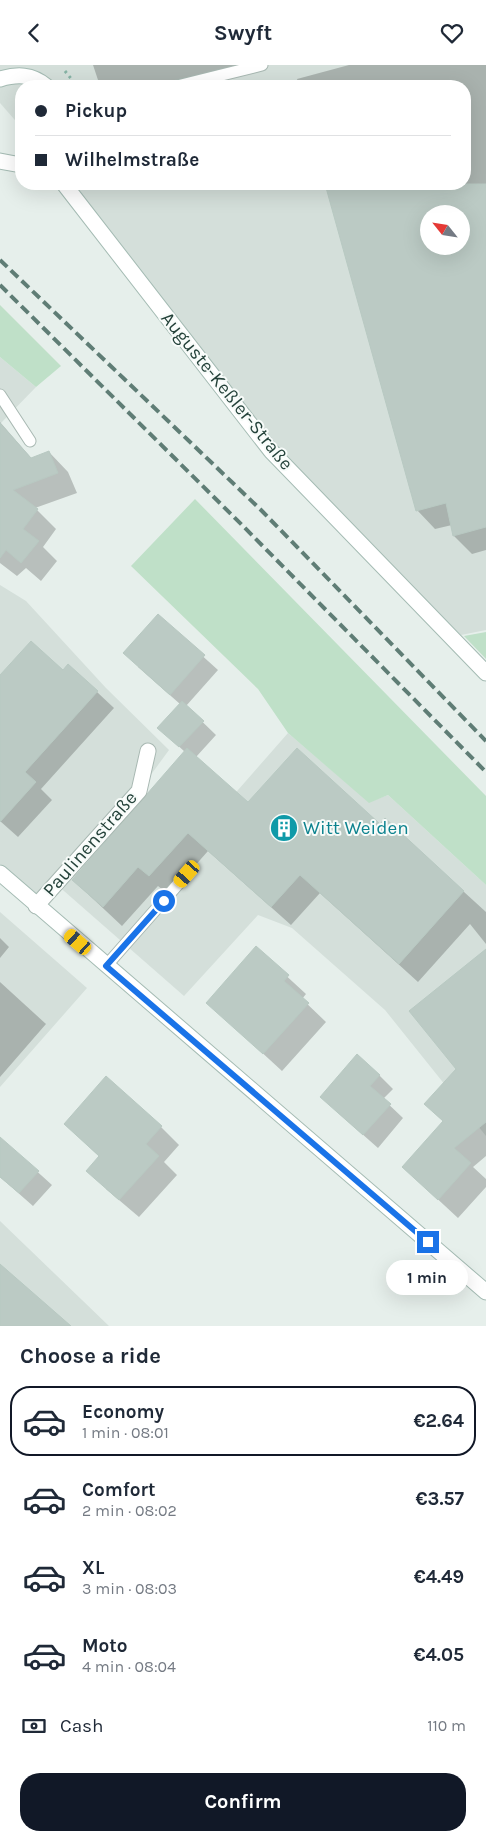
<!DOCTYPE html>
<html lang="en">
<head>
<meta charset="utf-8">
<style>
  :root { --surface:#fff; --page:#f2f2f3; --text:#1f2937; --muted:#747a83; --line:#e0e1e3; --accent:#111827 }
  body { margin:0; font-family:Karla,sans-serif; background:var(--page); color:var(--text); height:100vh; display:flex; flex-direction:column; font-size:19px; white-space:nowrap }
  * { box-sizing:border-box; margin:0 }
  p { font-size:16px; color:var(--muted) }
  .icon { flex:none; width:28px; height:28px; fill:none; stroke:currentColor; stroke-width:2; stroke-linecap:round; stroke-linejoin:round }
  .map { position:relative; height:1261px; overflow:hidden }
  .panel { display:flex; flex-direction:column; background:var(--surface); flex:1 }
  .panel>* { flex:none }
  .banner { position:absolute; left:15px; top:15px; width:456px; height:110px; border-radius:20px; box-shadow:0 5px 20px #0002; display:grid; align-content:center; height:110px; padding:0 20px; background:var(--surface) }
  .needle { width:32px; rotate:300deg }
  .controls { position:absolute; left:420px; top:140px; display:grid; gap:10px }
  .controls a { display:grid; place-items:center; width:50px; height:50px; border-radius:50%; background:var(--surface); box-shadow:0 5px 20px #0002; font-size:25px }
  .end { position:absolute; width:22px; height:22px; margin:-11px; border:6px solid #1a73e8; background:#fff; box-shadow:0 0 0 2px #fff }
  .from { border-radius:50% }
  .bubble { position:absolute; height:35px; border-radius:18px; background:var(--surface); box-shadow:0 5px 20px #0002; font-size:16px; font-weight:700; line-height:35px; text-align:center }
  .car { position:absolute; width:15px; height:30px; margin:-15px -8px; border-radius:6px; box-shadow:0 0 4px 1px #0007; background:linear-gradient(#f5c518 24%,#345 0 40%,#f5c518 0 76%,#345 0 86%,#f5c518 0) }
  .banner b { display:flex; align-items:center; gap:18px; height:48px; font-size:19px }
  .banner b+b { border-top:1px solid var(--line) }
  .banner i { width:12px; height:12px; background:var(--text) }
  ul { padding:0; list-style:none }
  li { display:flex; align-items:center; gap:15px; height:70px; margin:0 10px 8px; padding:0 10px; border:2px solid transparent; border-radius:20px }
  li div { flex:1 }
  li b { display:block; font-size:19px }
  li em { font-style:normal; font-weight:700 }
  li.selected { border-color:var(--accent) }
  li>.icon { width:45px; height:45px; stroke-width:1.5 }
  h2 { padding:0 20px; font-size:22px; line-height:60px }
  .pay { display:flex; align-items:center; gap:12px; height:55px; padding:0 20px; font-size:19px }
  .pay p { margin-inline-start:auto }
  .primary-button { display:flex; gap:10px; margin-top:auto; padding:10px 20px }
  .primary-button a { flex:1; height:58px; border-radius:20px; background:var(--accent); color:#fff; font-size:20px; font-weight:700; line-height:58px; text-align:center }
  header { display:flex; justify-content:space-between; align-items:center; height:65px; padding:0 20px; background:var(--surface); font-size:22px; font-weight:700 }
  .map>svg:first-child { display:block }
  .built { fill:#d4dfda; fill-rule:evenodd }
  .green { fill:#bfe0c8 }
  .shadow { fill:#0003; fill-rule:evenodd }
  .building { fill:#bbcac4; stroke:#b8c9c2; fill-rule:evenodd }
  .lines { fill:none; stroke-linecap:round; stroke-linejoin:round }
  .lane-casing { stroke:#a8b8b2; stroke-width:13 }
  .street-casing { stroke:#a8b8b2; stroke-width:17 }
  .secondary-casing { stroke:#a4bbb3; stroke-width:17 }
  .path { stroke:#86b3a5; stroke-width:3; stroke-dasharray:2.5 4; stroke-linecap:butt }
  .lane { stroke:#fff; stroke-width:11 }
  .street { stroke:#fff; stroke-width:15 }
  .secondary { stroke:#fff; stroke-width:15 }
  .rail { stroke:#5f7d75; stroke-width:4; stroke-dasharray:10 5; stroke-linecap:butt }
  .route { stroke:#1a73e8; stroke-width:6 }
  .labels { text-anchor:middle; dominant-baseline:central; stroke-width:4; stroke-linejoin:round; paint-order:stroke }
  .street-label { font-size:19px; fill:#24423a; stroke:#f7fbf9 }
  .culture-label { font-size:19px; fill:#0d838f; stroke:#f7fbf9; text-anchor:start }
</style>
</head>
<body>
<header><svg class="icon" aria-label="back" viewBox="0 0 24 24"><path d="M15 5l-7 7 7 7"/></svg>Swyft<svg class="icon" aria-label="heart" viewBox="0 0 24 24"><path d="M12 20l-8-8c-3-5 5-10 8-4 3-6 11-1 8 4z"/></svg></header>
<div class="map">
<svg width="486" height="1261" viewBox="0 0 486 1261">
  <rect width="100%" height="100%" fill="#e6efeb"/>
  <path class="built" d="M 0,0 L 486,0 L 486,565 L 461,570 L 273,382 L 66,119 L 465,119 L 465,21 L 21,21 L 21,62 L 0,38 ZM 429,149 L 461,149 L 461,181 L 429,181 Z
    M 0,292 L 36,322 L 0,359 Z
    M 0,520 L 26,536 L 106,623 L 169,685 L 139,726 L 195,774 L 288,668 L 369,737 L 388,730 L 486,820 L 486,1071 L 385,945 L 292,863 L 258,850 L 184,931 L 56,819 L 41,835 L 0,799 Z
    M 0,847 L 87,923 L 0,1022 Z
    M 0,1156 L 109,1261 L 0,1261 Z"/>
  <path class="green" d="M 0,240 L 61,301 L 36,322 L 0,292 Z
    M 195,434 L 486,731 L 486,820 L 388,730 L 369,738 L 288,668 L 258,624 L 131,501 Z
    M 486,567 L 486,594 L 464,571 Z"/>
  <path class="shadow" d="M 93,0 L 252,0 L 177,21 L 100,21 Z
    M 349,0 L 486,0 L 486,485 L 472,489 L 454,471 L 452,460 L 435,464 L 417,445 L 326,119 L 465,119 L 465,21 L 299,21 L 297,14 ZM 429,149 L 461,149 L 461,181 L 429,181 Z
    M 0,357 L 32,394 L 49,387 L 68,407 L 77,428 L 35,443 L 56,464 L 43,482 L 57,496 L 41,516 L 26,503 L 17,511 L 0,498 Z
    M 158,551 L 218,605 L 186,641 L 216,670 L 196,692 L 248,739 L 380,760 L 385,755 L 486,847 L 486,879 L 470,859 L 418,917 L 320,828 L 291,860 L 208,786 L 169,830 L 158,821 L 122,861 L 73,815 L 185,687 L 173,676 L 180,639 L 138,602 Z
    M 63,607 L 97,627 L 114,643 L 41,724 L 52,735 L 18,772 L 0,756 L 0,612 Z
    M 0,873 L 9,882 L 0,893 Z
    M 256,883 L 306,929 L 302,934 L 326,957 L 282,1006 L 208,938 Z
    M 486,886 L 486,1091 L 473,1102 L 486,1114 L 486,1122 L 458,1153 L 403,1102 L 444,1057 L 426,1039 L 457,1004 Z
    M 0,917 L 46,959 L 0,1012 Z
    M 379,1010 L 393,1024 L 383,1034 L 403,1053 L 378,1083 L 335,1045 Z
    M 65,1059 L 161,1062 L 179,1080 L 164,1097 L 177,1110 L 139,1152 L 106,1124 L 100,1092 Z
    M 0,1073 L 52,1120 L 33,1141 L 0,1112 Z"/>
  <path class="building" d="M 325,119 L 486,119 L 486,462 L 453,471 L 446,438 L 416,446 ZM 429,149 L 461,149 L 461,181 L 429,181 Z
    M 0,358 L 31,393 L 49,386 L 58,408 L 13,425 L 38,444 L 23,464 L 39,476 L 21,498 L 6,485 L 0,493 Z
    M 158,549 L 205,590 L 170,630 L 123,588 Z
    M 31,576 L 63,605 L 68,599 L 98,626 L 25,707 L 36,717 L 0,757 L 0,610 Z
    M 182,636 L 204,656 L 179,682 L 157,663 Z
    M 187,683 L 248,737 L 297,683 L 380,759 L 385,753 L 464,826 L 399,899 L 300,810 L 271,842 L 188,768 L 149,811 L 138,802 L 103,842 L 72,815 Z
    M 256,881 L 289,910 L 284,916 L 309,938 L 263,989 L 206,938 Z
    M 486,884 L 486,1057 L 454,1083 L 471,1098 L 438,1135 L 402,1102 L 443,1056 L 424,1039 L 456,1004 L 409,946 Z
    M 357,989 L 380,1010 L 370,1021 L 391,1039 L 363,1070 L 320,1032 Z
    M 106,1011 L 162,1061 L 146,1079 L 159,1091 L 119,1135 L 86,1106 L 99,1091 L 64,1059 Z
    M 0,1072 L 39,1106 L 19,1128 L 0,1112 Z
    M 0,1199 L 71,1261 L 0,1261 Z"/>
  <g class="lines">
    <defs>
      <path id="lane" d="M 177,21 L 262,0
        M 0,330 L 30,376
        M 106,901 L 187,809"/>
      <path id="street" d="M 36,841 L 139,726 L 148,686"/>
      <path id="secondary" d="M 0,14 C 17,9 32,9 46,21
        M 0,96 L 21,100
        M 64,119 L 271,386 L 486,608
        M 0,808 L 486,1227"/>
    </defs>
    <use href="#lane" class="lane-casing"/>
    <use href="#street" class="street-casing"/>
    <use href="#secondary" class="secondary-casing"/>
    <path class="path" d="M 65,6 L 77,21"/>
    <use href="#lane" class="lane"/>
    <use href="#street" class="street"/>
    <use href="#secondary" class="secondary"/>
    <path class="rail" d="M 0,195 L 261,445 L 486,676
      M 0,220 L 242,460 L 486,707"/>
  </g>
  <g class="lines">
    <path class="route" d="M 164,836 L 106,901 L 428,1177"/>
  </g>
  <defs>
    <symbol id="building-disc" viewBox="-11 -11 22 22"><circle r="9.5" fill="#0f9aa8" stroke="#f7fbf9"/><path d="M-4-6H4V6H1V3H-1V6H-4ZM-2.5-4.3h1.7v1.8h-1.7ZM.8-4.3h1.7v1.8H.8ZM-2.5-1h1.7V.8h-1.7ZM.8-1h1.7V.8H.8Z" fill="#fff"/></symbol>
  </defs>
  <g fill-rule="evenodd">
    <use href="#building-disc" x="268" y="747" width="32" height="32"/>
  </g>
  <g class="labels">
    <g class="street-label">
      <text transform="translate(227 326) rotate(51)">Auguste-Keßler-Straße</text>
      <text transform="translate(90 779) rotate(-49)">Paulinenstraße</text>
    </g>
    <g class="culture-label">
      <text x="303" y="763">Witt Weiden</text>
    </g>
  </g>
</svg>
<div class="controls">
<a><svg class="needle" viewBox="-14 -14 28 28"><path d="M0-13l5 13h-10z" fill="#e53935"/><path d="M0 13l5-13h-10z" fill="#747a83"/></svg></a>
</div>
<i class="end from" style="left:164px;top:836px"></i>
<i class="end" style="left:428px;top:1177px"></i>
<div class="bubble" style="left:386px;top:1195px;width:82px">1 min</div>
<i class="car" style="left:187px;top:809px;rotate:221deg"></i>
<i class="car" style="left:78px;top:877px;rotate:311deg"></i>
<div class="banner">
<b><i class="from"></i>Pickup</b>
<b><i></i>Wilhelmstraße</b>
</div>
</div>
<section class="panel">
<h2>Choose a ride</h2>
<ul>
<li class="selected"><svg class="icon" aria-label="car" viewBox="0 0 24 24"><path d="M5 17H2v-5l4-1 3-4h7l3 4 3 1v5h-3M9 17h6M6 11h13"/><circle cx="7" cy="17" r="2"/><circle cx="17" cy="17" r="2"/></svg><div><b>Economy</b><p>1 min · 08:01</p></div><em>€2.64</em></li>
<li><svg class="icon" aria-label="car" viewBox="0 0 24 24"><path d="M5 17H2v-5l4-1 3-4h7l3 4 3 1v5h-3M9 17h6M6 11h13"/><circle cx="7" cy="17" r="2"/><circle cx="17" cy="17" r="2"/></svg><div><b>Comfort</b><p>2 min · 08:02</p></div><em>€3.57</em></li>
<li><svg class="icon" aria-label="car" viewBox="0 0 24 24"><path d="M5 17H2v-5l4-1 3-4h7l3 4 3 1v5h-3M9 17h6M6 11h13"/><circle cx="7" cy="17" r="2"/><circle cx="17" cy="17" r="2"/></svg><div><b>XL</b><p>3 min · 08:03</p></div><em>€4.49</em></li>
<li><svg class="icon" aria-label="car" viewBox="0 0 24 24"><path d="M5 17H2v-5l4-1 3-4h7l3 4 3 1v5h-3M9 17h6M6 11h13"/><circle cx="7" cy="17" r="2"/><circle cx="17" cy="17" r="2"/></svg><div><b>Moto</b><p>4 min · 08:04</p></div><em>€4.05</em></li>
</ul>
<div class="pay"><svg class="icon" aria-label="cash" viewBox="0 0 24 24"><path d="M3 7h18v10H3z"/><circle cx="12" cy="12" r="2"/></svg>Cash<p>110 m</p></div>
<div class="primary-button"><a>Confirm</a></div>
</section>
</body>
</html>
